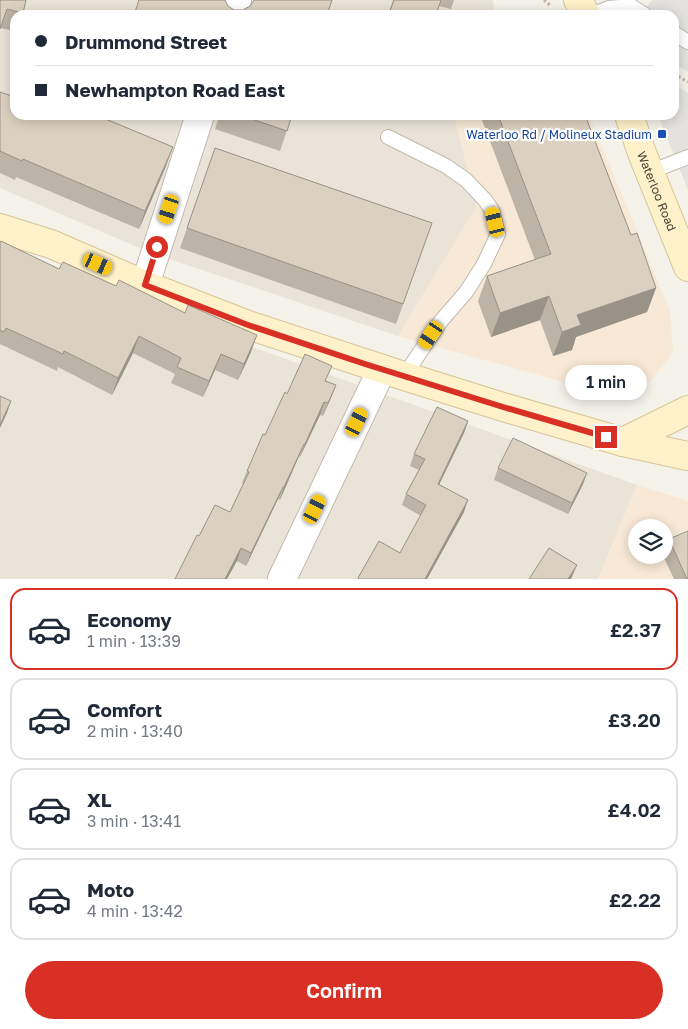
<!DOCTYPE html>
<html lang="en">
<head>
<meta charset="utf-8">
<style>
  :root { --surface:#fff; --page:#f2f2f3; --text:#1f2937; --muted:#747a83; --line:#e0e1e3; --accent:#d93025 }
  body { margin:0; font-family:"Golos Text",sans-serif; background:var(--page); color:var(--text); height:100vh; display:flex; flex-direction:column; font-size:19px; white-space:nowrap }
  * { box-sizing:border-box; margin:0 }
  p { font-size:16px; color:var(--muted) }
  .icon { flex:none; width:28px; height:28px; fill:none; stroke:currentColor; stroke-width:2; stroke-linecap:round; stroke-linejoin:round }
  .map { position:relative; height:579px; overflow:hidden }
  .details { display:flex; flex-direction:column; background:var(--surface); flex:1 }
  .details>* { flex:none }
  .hud { position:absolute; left:10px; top:10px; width:669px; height:110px; border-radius:15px; box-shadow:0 2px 12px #0003; display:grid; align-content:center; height:110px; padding:0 25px; background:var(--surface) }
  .controls { position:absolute; left:628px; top:519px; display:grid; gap:10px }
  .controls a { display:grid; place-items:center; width:45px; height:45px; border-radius:50%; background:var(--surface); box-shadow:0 2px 12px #0003; font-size:25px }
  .end { position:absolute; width:22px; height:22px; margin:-11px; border:6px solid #d93025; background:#fff; box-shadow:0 0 0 2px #fff }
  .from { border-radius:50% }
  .bubble { position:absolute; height:35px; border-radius:18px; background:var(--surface); box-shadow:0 2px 12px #0003; font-size:16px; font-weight:600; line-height:35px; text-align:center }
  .car { position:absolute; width:15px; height:30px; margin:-15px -8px; border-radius:6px; box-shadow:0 0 4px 1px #0007; background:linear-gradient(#f5c518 24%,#345 0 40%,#f5c518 0 76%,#345 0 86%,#f5c518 0) }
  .hud b { display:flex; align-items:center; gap:18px; height:48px; font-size:19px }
  .hud b+b { border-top:1px solid var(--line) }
  .hud i { width:12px; height:12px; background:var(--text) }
  ul { padding:9px 0 0; list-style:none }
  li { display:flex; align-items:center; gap:15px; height:82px; margin:0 10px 8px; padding:0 15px; border:2px solid var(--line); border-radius:15px }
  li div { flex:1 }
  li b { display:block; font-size:19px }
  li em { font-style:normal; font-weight:600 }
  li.selected { border-color:var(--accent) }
  li>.icon { width:45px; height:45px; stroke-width:1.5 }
  .primary-button { display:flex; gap:10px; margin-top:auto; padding:10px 25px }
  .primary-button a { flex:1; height:58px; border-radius:30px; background:var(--accent); color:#fff; font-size:20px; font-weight:600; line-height:58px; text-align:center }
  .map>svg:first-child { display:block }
  .residential { fill:#eae4d8 }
  .commercial { fill:#f7e9d5; fill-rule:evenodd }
  .parking { fill:#e4e2de }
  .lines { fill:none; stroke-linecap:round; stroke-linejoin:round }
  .lane-casing { stroke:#c2baac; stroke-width:16 }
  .street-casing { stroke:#c2baac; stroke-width:30 }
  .secondary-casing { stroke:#d7c698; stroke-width:30 }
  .path { stroke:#c4b69c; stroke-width:3; stroke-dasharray:2.5 2.5; stroke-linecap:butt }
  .lane { stroke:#fff; stroke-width:14 }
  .street { stroke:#fff; stroke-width:28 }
  .secondary { stroke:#fff2ca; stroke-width:28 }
  .wall { fill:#bcb4a6 }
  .shaded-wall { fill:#999287 }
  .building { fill:#dbd1c1; stroke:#999287 }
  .route { stroke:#d93025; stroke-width:6 }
  .transit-dot { fill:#1a4fb4; stroke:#fff; stroke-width:2 }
  .labels { text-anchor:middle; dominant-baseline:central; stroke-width:4.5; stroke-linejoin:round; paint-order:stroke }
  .transit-label { font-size:12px; fill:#164399; stroke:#fff; text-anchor:end }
  .street-label { font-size:12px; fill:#4a4237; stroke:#fff }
</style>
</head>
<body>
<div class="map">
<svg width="688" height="579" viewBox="0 0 688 579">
  <rect width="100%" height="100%" fill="#f5f2ea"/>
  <path class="residential" d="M 0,0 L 225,0 L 220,15 L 15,15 L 15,115 L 187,115 L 142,249 L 0,188 Z
    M 255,0 L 493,0 L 495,15 L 250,15 Z
    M 215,115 L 454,115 L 477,206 L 398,336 L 166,258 Z
    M 0,251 L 49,274 L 637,485 L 598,579 L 0,579 Z"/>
  <path class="commercial" d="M 454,115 L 589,115 L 670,311 L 673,353 L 648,384 L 571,384 L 398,336 L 477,206 Z
    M 637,485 L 688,501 L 688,579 L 598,579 ZM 636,528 L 664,528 L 664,555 L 636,555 Z"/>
  <path class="parking" d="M 653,0 L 688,0 L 688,72 L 674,64 L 674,15 L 638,15 Z
    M 674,85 L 688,93 L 688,190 L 658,115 L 674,115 Z"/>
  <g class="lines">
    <defs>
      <path id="lane" d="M 592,15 L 609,8 L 631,6 L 645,15
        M 674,33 L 688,42
        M 388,137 L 446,166 L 466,180 L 485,200 L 492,210 L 498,234 L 484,264 L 466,292 L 441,321 L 404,376
        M 650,172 L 688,157"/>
      <path id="street" d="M 232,15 L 237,0
        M 145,285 L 200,115
        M 282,579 L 382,369"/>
      <g id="secondary">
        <path d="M 578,0 L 586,15"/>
        <path id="s1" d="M 629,115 L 642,153 L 688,267"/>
        <path d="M 0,228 L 51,244 L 145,285 L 248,325 L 404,376 L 503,407 L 623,442 L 688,456"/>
        <path d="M 623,442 L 688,410"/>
      </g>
    </defs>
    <use href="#lane" class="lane-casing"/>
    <use href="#street" class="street-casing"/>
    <use href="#secondary" class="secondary-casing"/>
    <path class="path" d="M 544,0 L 551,6
      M 674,74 L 688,82"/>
    <use href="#lane" class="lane"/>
    <use href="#street" class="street"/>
    <use href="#secondary" class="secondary"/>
  </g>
  <path class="wall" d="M 0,0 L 26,0 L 22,15 L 15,15 L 15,31 L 0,28 Z
    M 393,0 L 454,0 L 451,9 L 439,6 L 436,15 L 388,15 Z
    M 0,92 L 166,166 L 139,229 L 16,177 L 15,180 L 0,173 Z
    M 215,115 L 292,115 L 280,151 L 215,129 L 219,117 Z
    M 480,115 L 585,115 L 631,235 L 656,288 L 647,312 L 576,337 L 572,350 L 553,356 L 540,320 L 491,337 L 478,301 L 487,276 L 535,260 Z
    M 215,148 L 432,223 L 396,324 L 180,248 Z
    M 0,243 L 251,352 L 238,380 L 215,370 L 203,397 L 171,383 L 175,374 L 133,353 L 112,395 L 58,367 L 57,371 L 0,344 L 0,345 Z
    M 326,381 L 336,385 L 323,416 L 320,415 L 300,457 L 299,456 L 280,500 L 278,499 L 246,566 L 237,561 L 199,536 L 230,512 L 243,484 L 242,483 L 247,471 L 287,394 Z
    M 468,421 L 464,433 L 439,485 L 464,512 L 427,579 L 358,579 L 379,541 L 400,553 L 421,516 L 402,505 L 406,494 L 419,470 L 410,466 L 414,454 Z
    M 498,468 L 587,473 L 583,484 L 568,514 L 494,480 Z
    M 669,539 L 688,579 L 674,579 L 663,556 Z"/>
  <path class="shaded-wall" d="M 173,147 L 166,166 L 139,229 L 145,211 Z
    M 656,288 L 647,312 L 576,337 L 572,350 L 553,356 L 562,332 L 577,315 Z
    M 549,296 L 540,320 L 491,337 L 500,313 Z
    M 257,335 L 251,352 L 238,380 L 244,364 Z
    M 139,336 L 133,353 L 112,395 L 118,378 Z
    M 221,354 L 215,370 L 203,397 L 209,381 Z
    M 336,385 L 331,398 L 323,416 L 328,403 Z
    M 11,401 L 7,413 L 0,428 L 0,425 Z
    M 324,402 L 320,415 L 300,457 L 305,444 Z
    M 468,421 L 464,433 L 434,495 L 438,484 Z
    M 304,444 L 299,456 L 280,500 L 284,487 Z
    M 587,473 L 583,484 L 568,514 L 572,503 Z
    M 283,487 L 278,499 L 246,566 L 251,553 Z
    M 468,500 L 464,512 L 427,579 L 425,579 Z
    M 241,548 L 237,561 L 227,579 L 225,579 Z
    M 577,565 L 571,579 L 568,579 Z"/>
  <path class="building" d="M 0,0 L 26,0 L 23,13 L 7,9 L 0,29 Z
    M 139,0 L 225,0 L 228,6 L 234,10 L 243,10 L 250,6 L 254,0 L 332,0 L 327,15 L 134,15 Z
    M 394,0 L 441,0 L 436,15 L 404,15 L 390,11 Z
    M 0,92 L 15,97 L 15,115 L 96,115 L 173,147 L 145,211 L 23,159 L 22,161 L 0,151 Z
    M 240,115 L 292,115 L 287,131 Z
    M 498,115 L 585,115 L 631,235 L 637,233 L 656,288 L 577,315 L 581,325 L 562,332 L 549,296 L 500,313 L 487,276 L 551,254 Z
    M 215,148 L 432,223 L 403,304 L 187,228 Z
    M 1,241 L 59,269 L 63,262 L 116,286 L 119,280 L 185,313 L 188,305 L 257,335 L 244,364 L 221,354 L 209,381 L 177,367 L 181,358 L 139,336 L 118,378 L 64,351 L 63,354 L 6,328 L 4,332 L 0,330 L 0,243 Z
    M 305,354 L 332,366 L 325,381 L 336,385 L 328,403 L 324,402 L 305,444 L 304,444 L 284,487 L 283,487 L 251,553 L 241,548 L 225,579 L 175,579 L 197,535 L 199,536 L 215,505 L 230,512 L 249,472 L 247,471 L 263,434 L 265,435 L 285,392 L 287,394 Z
    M 0,396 L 11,401 L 0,425 Z
    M 437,407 L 468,421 L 438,484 L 468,500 L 425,579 L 359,579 L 358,578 L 379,541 L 400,553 L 426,505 L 406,494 L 425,459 L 414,454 Z
    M 513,438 L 587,473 L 572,503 L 498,468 Z
    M 688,531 L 688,579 L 687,579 L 669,539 Z
    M 549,548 L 577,565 L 568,579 L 529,579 Z"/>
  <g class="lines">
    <path class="route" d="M 157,247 L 145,285 L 248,325 L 365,364 L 503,407 L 606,437"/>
  </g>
  <rect class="transit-dot" x="657" y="129" width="10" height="10" rx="2.5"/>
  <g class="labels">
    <g class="transit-label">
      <text x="652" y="134">Waterloo Rd / Molineux Stadium</text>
    </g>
    <g class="street-label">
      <text stroke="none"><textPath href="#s1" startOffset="81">Waterloo Road</textPath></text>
    </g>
  </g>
</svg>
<div class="controls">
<a><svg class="icon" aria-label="layers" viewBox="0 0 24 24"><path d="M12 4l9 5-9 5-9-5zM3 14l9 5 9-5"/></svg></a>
</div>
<i class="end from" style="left:157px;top:247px"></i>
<i class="end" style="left:606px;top:437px"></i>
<div class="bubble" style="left:565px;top:365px;width:82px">1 min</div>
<i class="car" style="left:169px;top:209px;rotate:198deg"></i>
<i class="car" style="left:495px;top:222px;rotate:346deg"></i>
<i class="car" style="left:98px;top:264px;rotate:114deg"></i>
<i class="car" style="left:431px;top:335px;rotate:214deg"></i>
<i class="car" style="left:357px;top:422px;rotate:26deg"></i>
<i class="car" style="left:315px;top:509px;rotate:26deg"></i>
<div class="hud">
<b><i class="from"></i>Drummond Street</b>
<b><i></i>Newhampton Road East</b>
</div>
</div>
<section class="details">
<ul>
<li class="selected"><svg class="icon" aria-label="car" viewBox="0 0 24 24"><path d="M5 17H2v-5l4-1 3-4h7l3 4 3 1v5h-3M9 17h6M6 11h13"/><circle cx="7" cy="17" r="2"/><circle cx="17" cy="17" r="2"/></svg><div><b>Economy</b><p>1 min · 13:39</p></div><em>£2.37</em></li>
<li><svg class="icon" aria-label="car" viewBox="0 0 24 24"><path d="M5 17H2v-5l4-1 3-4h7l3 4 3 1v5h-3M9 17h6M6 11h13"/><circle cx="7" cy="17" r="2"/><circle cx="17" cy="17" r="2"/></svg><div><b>Comfort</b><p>2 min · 13:40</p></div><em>£3.20</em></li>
<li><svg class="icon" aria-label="car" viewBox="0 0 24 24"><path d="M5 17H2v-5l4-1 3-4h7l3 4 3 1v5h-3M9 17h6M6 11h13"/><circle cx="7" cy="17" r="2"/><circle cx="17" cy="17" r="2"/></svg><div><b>XL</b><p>3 min · 13:41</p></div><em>£4.02</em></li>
<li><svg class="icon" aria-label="car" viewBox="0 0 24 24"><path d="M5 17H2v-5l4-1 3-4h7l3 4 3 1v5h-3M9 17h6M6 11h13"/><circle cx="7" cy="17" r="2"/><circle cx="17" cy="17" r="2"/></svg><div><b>Moto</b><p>4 min · 13:42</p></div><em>£2.22</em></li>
</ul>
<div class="primary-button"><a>Confirm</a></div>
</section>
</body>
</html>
